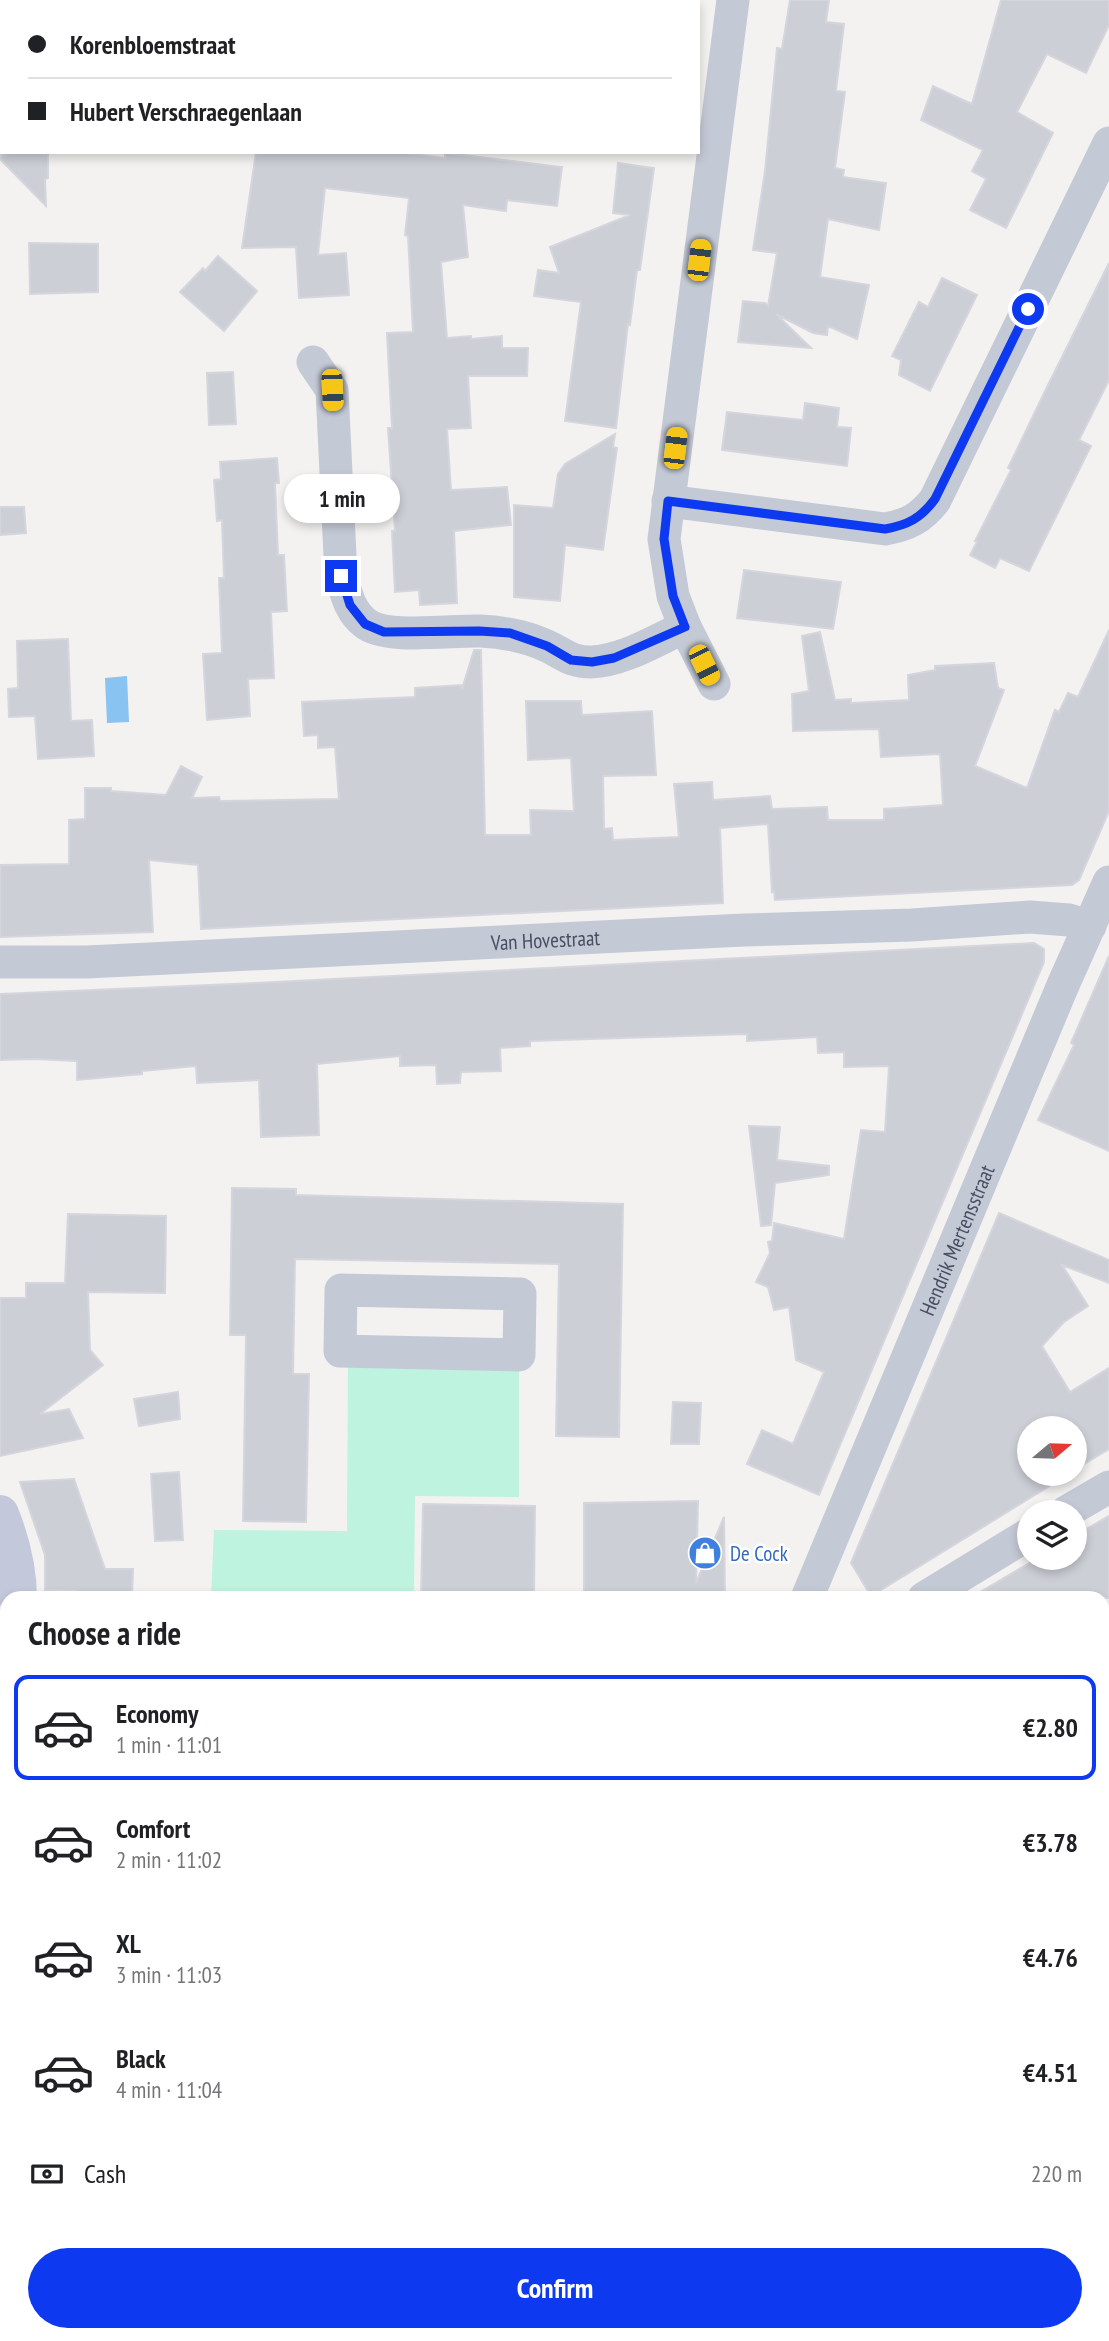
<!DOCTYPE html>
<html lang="en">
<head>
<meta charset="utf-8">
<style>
  :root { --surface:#fff; --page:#f2f2f2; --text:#202124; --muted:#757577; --line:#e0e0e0; --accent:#0d3af1 }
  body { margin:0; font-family:"PT Sans Narrow",sans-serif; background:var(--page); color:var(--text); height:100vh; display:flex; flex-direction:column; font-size:26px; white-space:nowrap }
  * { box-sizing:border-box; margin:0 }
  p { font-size:23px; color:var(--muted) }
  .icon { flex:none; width:38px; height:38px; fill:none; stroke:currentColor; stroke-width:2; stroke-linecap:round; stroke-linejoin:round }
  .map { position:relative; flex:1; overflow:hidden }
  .details { position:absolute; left:0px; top:1591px; width:1110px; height:751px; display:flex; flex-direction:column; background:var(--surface); border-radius:21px 21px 0 0; box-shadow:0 4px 10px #0003 }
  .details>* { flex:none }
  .guide { position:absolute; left:0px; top:0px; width:700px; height:154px; box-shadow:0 4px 10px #0003; display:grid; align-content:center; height:154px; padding:0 28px; background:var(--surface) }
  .needle { width:46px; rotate:71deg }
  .tools { position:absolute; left:1017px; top:1416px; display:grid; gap:14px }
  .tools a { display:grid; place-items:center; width:70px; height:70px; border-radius:50%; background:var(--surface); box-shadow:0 4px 10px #0003; font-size:35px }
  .end { position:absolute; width:32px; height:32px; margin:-16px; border:9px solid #0d3af1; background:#fff; box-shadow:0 0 0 4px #fff }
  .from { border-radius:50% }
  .bubble { position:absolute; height:49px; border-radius:24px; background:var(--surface); box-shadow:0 4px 10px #0003; font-size:23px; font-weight:700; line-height:49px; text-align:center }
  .car { position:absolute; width:21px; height:42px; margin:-21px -10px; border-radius:9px; box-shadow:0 0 5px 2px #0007; background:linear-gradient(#f5c518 24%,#345 0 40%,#f5c518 0 76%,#345 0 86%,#f5c518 0) }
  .guide b { display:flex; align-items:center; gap:24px; height:66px; font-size:26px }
  .guide b+b { border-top:2px solid var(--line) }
  .guide i { width:18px; height:18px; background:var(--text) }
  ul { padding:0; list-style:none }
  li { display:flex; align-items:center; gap:21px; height:105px; margin:0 14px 10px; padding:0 14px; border:4px solid transparent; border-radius:14px }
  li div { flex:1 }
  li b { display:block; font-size:26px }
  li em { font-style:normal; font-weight:700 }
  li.active { border-color:var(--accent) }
  li>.icon { width:63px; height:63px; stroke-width:1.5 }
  h2 { padding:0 28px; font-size:32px; line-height:84px }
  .pay { display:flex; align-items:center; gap:18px; height:77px; padding:0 28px; font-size:26px }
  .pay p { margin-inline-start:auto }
  .action { display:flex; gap:14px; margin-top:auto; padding:14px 28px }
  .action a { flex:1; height:80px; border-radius:42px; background:var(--accent); color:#fff; font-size:28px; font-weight:700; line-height:80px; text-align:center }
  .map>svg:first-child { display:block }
  .education { fill:#e5e3e3 }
  .green { fill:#bef3df }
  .water { fill:#88c3f2 }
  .building { fill:#cdcfd7; stroke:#d5d5dd; stroke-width:2 }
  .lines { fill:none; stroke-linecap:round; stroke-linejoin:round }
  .street { stroke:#c4c9d6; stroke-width:33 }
  .secondary { stroke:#c3c9db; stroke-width:38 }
  .route { stroke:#0d3af1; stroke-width:9 }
  .labels { text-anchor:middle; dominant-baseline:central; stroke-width:5; stroke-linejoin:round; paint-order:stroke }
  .street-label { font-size:21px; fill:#474e60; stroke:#fff }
  .shop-label { font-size:21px; fill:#366cbe; stroke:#fff; text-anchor:start }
</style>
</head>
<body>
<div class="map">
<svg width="1109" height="2341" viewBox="0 0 1109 2341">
  <rect width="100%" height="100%" fill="#f3f2f1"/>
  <path class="education" d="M 321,2335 L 682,2334 L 682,2341 L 322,2341 Z"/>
  <path class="green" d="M 348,1354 L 519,1355 L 519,1497 L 415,1496 L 414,1598 L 211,1598 L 214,1530 L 347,1531 Z"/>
  <path class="water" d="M 127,676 L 129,722 L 107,723 L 105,678 Z"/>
  <path class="building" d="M 790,0 L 829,0 L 826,22 L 844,24 L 836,91 L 845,92 L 835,168 L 844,170 L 843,177 L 886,183 L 879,230 L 828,219 L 820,277 L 869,285 L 857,339 L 828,326 L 827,335 L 813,333 L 776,314 L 811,348 L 738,342 L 743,301 L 765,303 L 768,306 L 777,253 L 753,250 L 765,171 L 777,48 L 782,49 Z
    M 1001,0 L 1109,0 L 1109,25 L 1086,73 L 1047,54 L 1017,112 L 1053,133 L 1006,228 L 970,210 L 986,179 L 972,171 L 983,150 L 921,120 L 933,86 L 972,104 Z
    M 0,152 L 48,152 L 48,178 L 45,179 L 46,206 L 0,159 Z
    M 256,152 L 395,152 L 445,158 L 445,153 L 562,167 L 557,206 L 507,200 L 506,211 L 463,205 L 468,257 L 441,262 L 447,338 L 471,336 L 471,339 L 502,336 L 502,348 L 528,348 L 527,376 L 468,376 L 471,428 L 447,429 L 451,490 L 507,487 L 511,525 L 454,531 L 457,603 L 420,605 L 419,590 L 395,592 L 392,531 L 395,531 L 388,428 L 392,428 L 387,333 L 413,332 L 408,236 L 405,235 L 409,198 L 325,188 L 318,255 L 346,253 L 349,295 L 299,298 L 296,247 L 242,248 Z
    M 618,163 L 654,168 L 640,270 L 637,270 L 630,325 L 628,324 L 616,428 L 565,421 L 581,302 L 534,296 L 538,270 L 559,273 L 550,247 L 630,215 L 613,213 Z
    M 29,243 L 98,244 L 98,292 L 30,294 Z
    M 218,256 L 257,291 L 224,331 L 180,292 L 203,268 L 205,271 Z
    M 1109,263 L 1109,380 L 1079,440 L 1091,446 L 1029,571 L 1000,558 L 995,568 L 970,555 L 977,542 L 975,541 L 1011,470 L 1008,468 L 1045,391 Z
    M 942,278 L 977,295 L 930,391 L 899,375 L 901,360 L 892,356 L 919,302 L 928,307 Z
    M 233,372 L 236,424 L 209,425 L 207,373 Z
    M 805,403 L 839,408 L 837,427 L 851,428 L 847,466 L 722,450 L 727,412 L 803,420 Z
    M 615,434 L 613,447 L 617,448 L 603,550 L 565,545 L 560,601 L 514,597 L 514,505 L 553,508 L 558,474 L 565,464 Z
    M 277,458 L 279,483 L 275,483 L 278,555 L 284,555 L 287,611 L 271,612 L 274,678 L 248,679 L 250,716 L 207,720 L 203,654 L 222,653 L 219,578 L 224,578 L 222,520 L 217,521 L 214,480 L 221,479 L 220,462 Z
    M 0,507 L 24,507 L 26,533 L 0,535 Z
    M 744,570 L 841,582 L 833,629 L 737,618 Z
    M 1109,630 L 1109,811 L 1079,880 L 1072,885 L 775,900 L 774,891 L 772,892 L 768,824 L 720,828 L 723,903 L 201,929 L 198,865 L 149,860 L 153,932 L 0,937 L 0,865 L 69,864 L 69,820 L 85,819 L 85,788 L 111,788 L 111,791 L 166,795 L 181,766 L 202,777 L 192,798 L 219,797 L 220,801 L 339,799 L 335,747 L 318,748 L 318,735 L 304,736 L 302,702 L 415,697 L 415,688 L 462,685 L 462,689 L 474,650 L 481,650 L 485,835 L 531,835 L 530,810 L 574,811 L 571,758 L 528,760 L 526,701 L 581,701 L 582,715 L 652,711 L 656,775 L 603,776 L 604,829 L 612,828 L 613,840 L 679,837 L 674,784 L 712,782 L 713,800 L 770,796 L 772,809 L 827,807 L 828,820 L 884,820 L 884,809 L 943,805 L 940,754 L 881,757 L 879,729 L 793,731 L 792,694 L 809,691 L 802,636 L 820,632 L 835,700 L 851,699 L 851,703 L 909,700 L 908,675 L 935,670 L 935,666 L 994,663 L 998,688 L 1004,690 L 975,766 L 1027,788 L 1055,710 L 1059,712 L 1068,693 L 1078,697 Z
    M 68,639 L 71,721 L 92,720 L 94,756 L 38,759 L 35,716 L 9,717 L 8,689 L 18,688 L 17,641 Z
    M 1034,943 L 1044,949 L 1044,962 L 819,1495 L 747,1464 L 762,1430 L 793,1444 L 824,1372 L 796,1360 L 789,1307 L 774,1310 L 768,1287 L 756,1282 L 770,1253 L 768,1242 L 772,1241 L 774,1223 L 844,1239 L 861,1130 L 885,1132 L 889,1066 L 844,1067 L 844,1052 L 818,1053 L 817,1037 L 747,1041 L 747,1034 L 530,1041 L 530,1046 L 500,1048 L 501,1071 L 461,1072 L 460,1083 L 437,1084 L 436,1065 L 400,1066 L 400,1056 L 317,1064 L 319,1135 L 261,1137 L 259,1080 L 197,1083 L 196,1066 L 142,1071 L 142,1074 L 77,1080 L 77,1061 L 35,1059 L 0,1060 L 0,994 L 255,983 Z
    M 1109,956 L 1109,1151 L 1038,1120 L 1074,1045 L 1071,1043 Z
    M 749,1126 L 780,1127 L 777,1160 L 829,1166 L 829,1175 L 775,1183 L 771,1225 L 761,1226 Z
    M 232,1188 L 296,1189 L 296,1195 L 623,1204 L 619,1437 L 556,1436 L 559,1264 L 295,1259 L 293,1374 L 309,1374 L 306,1522 L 243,1521 L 246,1335 L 230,1335 Z
    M 999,1213 L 1109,1260 L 1109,1283 L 1062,1265 L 1088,1306 L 1064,1322 L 1042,1346 L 1070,1392 L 1109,1368 L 1109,1449 L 1074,1470 L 1074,1428 L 1029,1428 L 1029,1474 L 1069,1474 L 871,1596 L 851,1563 Z
    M 68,1214 L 166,1216 L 165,1293 L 88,1292 L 90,1350 L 103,1365 L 40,1414 L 69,1409 L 83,1438 L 0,1456 L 0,1298 L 26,1298 L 26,1283 L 65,1283 Z
    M 178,1392 L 180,1419 L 139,1426 L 134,1399 Z
    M 673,1402 L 701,1403 L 699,1444 L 671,1444 Z
    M 179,1472 L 183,1540 L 155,1541 L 151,1474 Z
    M 74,1479 L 105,1569 L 133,1569 L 132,1598 L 76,1596 L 76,1591 L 45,1590 L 45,1555 L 20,1482 Z
    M 698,1501 L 696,1583 L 724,1517 L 725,1598 L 584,1595 L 584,1503 Z
    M 423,1504 L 535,1506 L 534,1598 L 421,1598 Z
    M 1109,1516 L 1109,1598 L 970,1598 L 1038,1558 L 1074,1558 L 1074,1536 Z"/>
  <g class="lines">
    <g class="street">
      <path d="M 121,0 L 121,2"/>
      <path d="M 313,362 L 332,390 L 341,576 C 346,593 350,612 365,623 C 385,640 452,630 480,631 C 503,632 525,636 547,646 C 564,654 570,662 591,662 C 623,661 656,640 685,627"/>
      <path d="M 668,501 L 885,529 C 908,525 921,518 935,500 L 1109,143"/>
      <path d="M 714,684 L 685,627 L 673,596 L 664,539 L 733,0"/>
      <path id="s1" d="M 0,962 L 87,962 L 744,930 L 912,925 L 1030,917 L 1069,920 L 1090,926"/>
      <path d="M 341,1290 L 520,1294 L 519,1355 L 340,1351 Z"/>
      <path d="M 1066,1512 L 1109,1487"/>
      <path id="s2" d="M 807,1598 L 1063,985 L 1109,882"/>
      <path d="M 924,1598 L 1029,1534"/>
      <path d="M 0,2036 L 7,2038"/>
      <path d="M 24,2341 L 24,2334"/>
      <path d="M 748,2341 L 748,2334"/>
    </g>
    <path class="secondary" d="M 0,1514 C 10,1539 18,1570 18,1598
      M 0,1703 L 7,1680"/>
  </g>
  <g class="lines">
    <path class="route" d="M 341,576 L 350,605 L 365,624 L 384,632 L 479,631 L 510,633 L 547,646 L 571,660 L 592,662 L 614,658 L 685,627 L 673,596 L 664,539 L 668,501 L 885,529 C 908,525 921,518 935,499 L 1028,309"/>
  </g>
  <defs>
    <symbol id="shop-disc" viewBox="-11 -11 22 22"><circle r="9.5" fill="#3f7fe0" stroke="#fff"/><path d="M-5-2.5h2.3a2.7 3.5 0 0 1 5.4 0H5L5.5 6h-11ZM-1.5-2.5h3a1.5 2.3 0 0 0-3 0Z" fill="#fff"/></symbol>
  </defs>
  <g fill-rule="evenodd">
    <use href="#shop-disc" x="686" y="1534" width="38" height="38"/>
  </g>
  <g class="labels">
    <g class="street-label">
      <text stroke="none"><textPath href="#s1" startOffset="546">Van Hovestraat</textPath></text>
      <text stroke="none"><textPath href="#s2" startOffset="388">Hendrik Mertensstraat</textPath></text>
    </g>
    <g class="shop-label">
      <text x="730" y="1553">De Cock</text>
    </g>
  </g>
</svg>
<div class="tools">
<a><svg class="needle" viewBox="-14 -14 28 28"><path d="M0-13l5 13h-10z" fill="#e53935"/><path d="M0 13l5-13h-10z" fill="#757577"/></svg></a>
<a><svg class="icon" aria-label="layers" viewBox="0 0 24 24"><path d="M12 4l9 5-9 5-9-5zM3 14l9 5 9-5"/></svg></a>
</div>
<i class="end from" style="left:1028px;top:309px"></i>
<i class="end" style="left:341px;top:576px"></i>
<div class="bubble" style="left:284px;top:474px;width:116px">1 min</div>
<i class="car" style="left:699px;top:260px;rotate:7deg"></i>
<i class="car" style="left:332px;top:390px;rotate:177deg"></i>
<i class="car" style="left:675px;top:448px;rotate:7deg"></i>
<i class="car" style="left:704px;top:665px;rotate:154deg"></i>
<div class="guide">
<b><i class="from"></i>Korenbloemstraat</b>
<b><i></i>Hubert Verschraegenlaan</b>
</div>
<section class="details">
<h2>Choose a ride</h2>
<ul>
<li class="active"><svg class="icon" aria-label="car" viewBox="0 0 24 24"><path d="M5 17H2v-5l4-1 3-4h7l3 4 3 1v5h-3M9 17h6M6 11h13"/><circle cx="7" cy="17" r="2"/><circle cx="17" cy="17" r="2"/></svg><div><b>Economy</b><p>1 min · 11:01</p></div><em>€2.80</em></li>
<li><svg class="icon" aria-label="car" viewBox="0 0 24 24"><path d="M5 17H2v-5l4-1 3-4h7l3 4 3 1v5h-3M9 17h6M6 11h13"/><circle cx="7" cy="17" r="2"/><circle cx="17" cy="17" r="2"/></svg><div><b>Comfort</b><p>2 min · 11:02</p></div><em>€3.78</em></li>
<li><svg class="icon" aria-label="car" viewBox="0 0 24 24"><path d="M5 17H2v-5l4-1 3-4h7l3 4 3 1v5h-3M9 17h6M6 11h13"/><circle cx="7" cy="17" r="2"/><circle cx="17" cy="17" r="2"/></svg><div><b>XL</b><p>3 min · 11:03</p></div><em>€4.76</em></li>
<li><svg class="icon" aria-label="car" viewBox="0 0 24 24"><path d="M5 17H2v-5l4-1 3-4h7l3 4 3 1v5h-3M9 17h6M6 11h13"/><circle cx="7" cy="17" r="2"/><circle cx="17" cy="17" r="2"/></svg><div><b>Black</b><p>4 min · 11:04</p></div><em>€4.51</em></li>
</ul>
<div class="pay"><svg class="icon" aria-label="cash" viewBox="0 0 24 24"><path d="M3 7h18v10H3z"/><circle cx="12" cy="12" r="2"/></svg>Cash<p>220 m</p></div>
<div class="action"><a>Confirm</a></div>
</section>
</div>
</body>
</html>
